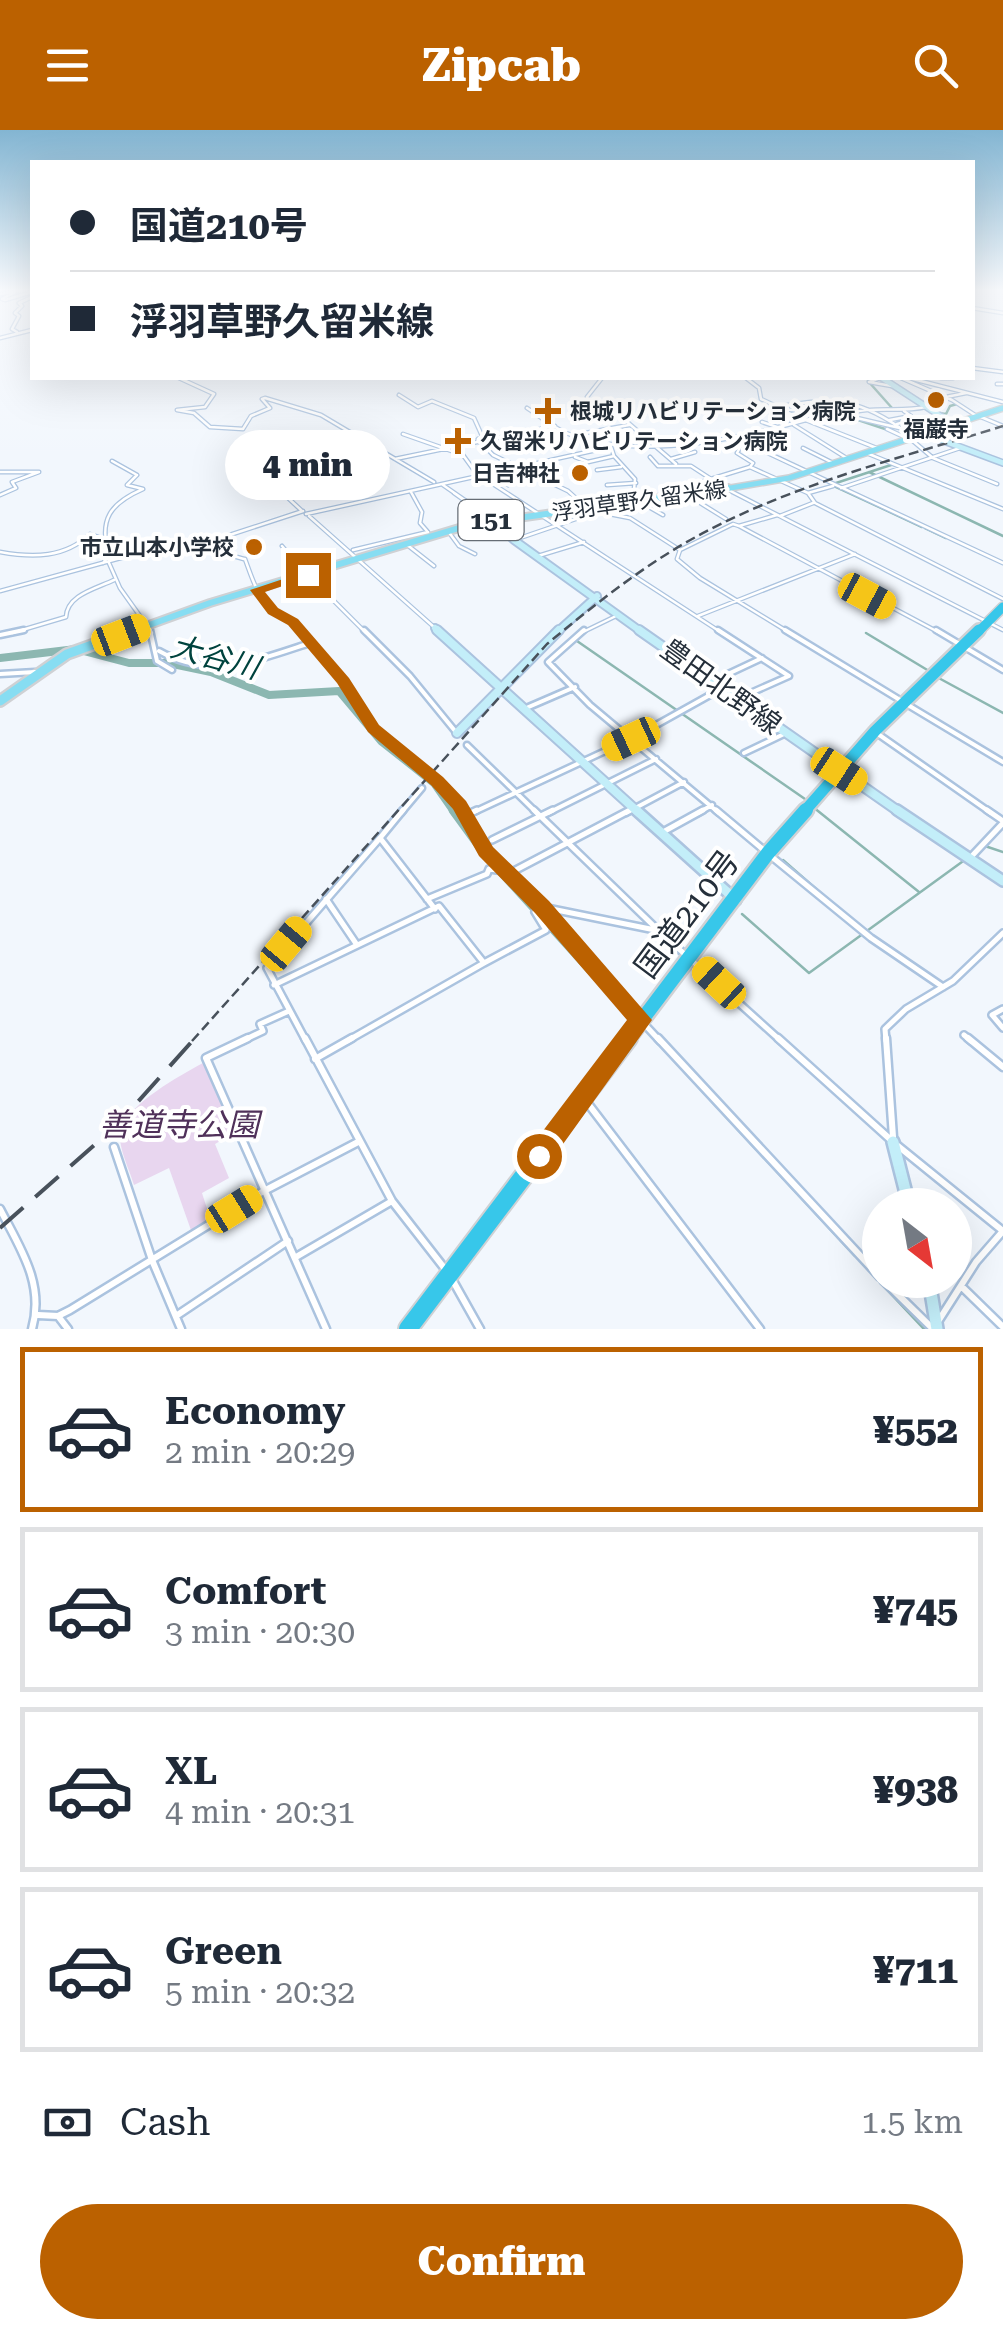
<!DOCTYPE html>
<html lang="en">
<head>
<meta charset="utf-8">
<style>
  :root { --surface:#fff; --page:#f2f2f3; --text:#1f2937; --muted:#747a83; --line:#e0e1e3; --accent:#bb6100 }
  body { margin:0; font-family:"Roboto Serif","Noto Sans JP",serif; background:var(--page); color:var(--text); height:100vh; display:flex; flex-direction:column; font-size:38px; white-space:nowrap }
  * { box-sizing:border-box; margin:0 }
  p { font-size:32px; color:var(--muted) }
  .icon { flex:none; width:55px; height:55px; fill:none; stroke:currentColor; stroke-width:2; stroke-linecap:round; stroke-linejoin:round }
  .map { position:relative; height:1199px; overflow:hidden }
  .details { display:flex; flex-direction:column; background:var(--surface); flex:1 }
  .details>* { flex:none }
  .guide { position:absolute; left:30px; top:30px; width:945px; height:220px; border-radius:0px; box-shadow:0 10px 40px #0002; display:grid; align-content:center; height:220px; padding:0 40px; background:var(--surface) }
  .needle { width:65px; rotate:149deg }
  .controls { position:absolute; left:862px; top:1058px; display:grid; gap:20px }
  .controls a { display:grid; place-items:center; width:110px; height:110px; border-radius:50%; background:var(--surface); box-shadow:0 10px 40px #0002; font-size:50px }
  .end { position:absolute; width:45px; height:45px; margin:-22px; border:12px solid #bb6100; background:#fff; box-shadow:0 0 0 5px #fff }
  .from { border-radius:50% }
  .bubble { position:absolute; height:70px; border-radius:35px; background:var(--surface); box-shadow:0 10px 40px #0002; font-size:32px; font-weight:800; line-height:70px; text-align:center }
  .car { position:absolute; width:30px; height:60px; margin:-30px -15px; border-radius:12px; box-shadow:0 0 8px 2px #0007; background:linear-gradient(#f5c518 24%,#345 0 40%,#f5c518 0 76%,#345 0 86%,#f5c518 0) }
  .guide b { display:flex; align-items:center; gap:35px; height:95px; font-size:38px }
  .guide b+b { border-top:2px solid var(--line) }
  .guide i { width:25px; height:25px; background:var(--text) }
  ul { padding:18px 0 0; list-style:none }
  li { display:flex; align-items:center; gap:30px; height:165px; margin:0 20px 15px; padding:0 20px; border:5px solid var(--line); border-radius:0px }
  li div { flex:1 }
  li b { display:block; font-size:38px }
  li em { font-style:normal; font-weight:800 }
  li.selected { border-color:var(--accent) }
  li>.icon { width:90px; height:90px; stroke-width:1.5 }
  .pay { display:flex; align-items:center; gap:25px; height:110px; padding:0 40px; font-size:38px }
  .pay p { margin-inline-start:auto }
  .action { display:flex; gap:20px; margin-top:auto; padding:20px 40px }
  .action a { flex:1; height:115px; border-radius:60px; background:var(--accent); color:#fff; font-size:40px; font-weight:800; line-height:115px; text-align:center }
  header { display:flex; justify-content:space-between; align-items:center; height:130px; padding:0 40px; background:var(--accent); color:#fff; font-size:45px; font-weight:800 }
  .map>svg:first-child { display:block }
  .green { fill:#e8d6ef }
  .lines { fill:none; stroke-linecap:round; stroke-linejoin:round }
  .stream-far1 { stroke:#8cb7b1; stroke-width:2.5 }
  .stream { stroke:#8cb7b1; stroke-width:4 }
  .river-far1 { stroke:#8cb7b1; stroke-width:8 }
  .river { stroke:#8cb7b1; stroke-width:9 }
  .street-far3-casing { stroke:#abc3df; stroke-width:5 }
  .street-far2-casing { stroke:#abc3df; stroke-width:9 }
  .street-far1-casing { stroke:#abc3df; stroke-width:10 }
  .street-casing { stroke:#abc3df; stroke-width:11 }
  .secondary-far4-casing { stroke:#abc3df; stroke-width:8 }
  .secondary-far3-casing { stroke:#abc3df; stroke-width:10 }
  .secondary-far2-casing { stroke:#abc3df; stroke-width:12 }
  .secondary-far1-casing { stroke:#abc3df; stroke-width:14 }
  .secondary-casing { stroke:#abc3df; stroke-width:16 }
  .primary-far2-casing { stroke:#cfd1d4; stroke-width:8 }
  .primary-far1-casing { stroke:#cfd1d4; stroke-width:10 }
  .primary-casing { stroke:#cfd1d4; stroke-width:14 }
  .highway-far3-casing { stroke:#cfd1d4; stroke-width:12 }
  .highway-far2-casing { stroke:#cfd1d4; stroke-width:16 }
  .highway-far1-casing { stroke:#cfd1d4; stroke-width:19 }
  .highway-casing { stroke:#cfd1d4; stroke-width:22 }
  .street-far3 { stroke:#fff; stroke-width:2.5 }
  .street-far2 { stroke:#fff; stroke-width:4 }
  .street-far1 { stroke:#fff; stroke-width:5 }
  .street { stroke:#fff; stroke-width:6 }
  .secondary-far4 { stroke:#c3eef9; stroke-width:5 }
  .secondary-far3 { stroke:#c3eef9; stroke-width:6 }
  .secondary-far2 { stroke:#c3eef9; stroke-width:8 }
  .secondary-far1 { stroke:#c3eef9; stroke-width:9 }
  .secondary { stroke:#c3eef9; stroke-width:11 }
  .primary-far2 { stroke:#87ddf2; stroke-width:5 }
  .primary-far1 { stroke:#87ddf2; stroke-width:6 }
  .primary { stroke:#87ddf2; stroke-width:9 }
  .highway-far3 { stroke:#37c7ea; stroke-width:9 }
  .highway-far2 { stroke:#37c7ea; stroke-width:11 }
  .highway-far1 { stroke:#37c7ea; stroke-width:14 }
  .highway { stroke:#37c7ea; stroke-width:18 }
  .rail-far1 { stroke:#48515b; stroke-width:2.5; stroke-dasharray:10 5; stroke-linecap:butt }
  .rail { stroke:#48515b; stroke-width:4; stroke-dasharray:31 16; stroke-linecap:butt }
  .route { fill:#bb6100 }
  .poi-dot { fill:#bb6100; stroke:#fff; stroke-width:4 }
  .labels { text-anchor:middle; dominant-baseline:central; stroke-width:8; stroke-linejoin:round; paint-order:stroke }
  .far-poi-label { font-size:22px; font-weight:bold; fill:#252f3a; stroke:#fff; text-anchor:start }
  .far-street-label { font-size:22px; fill:#252f3a; stroke:#fff }
  .shield { fill:#fff; stroke:#666d75; stroke-width:2.5 }
  .shield-label { font-size:25px; font-weight:bold; fill:#252f3a }
  .street-label { font-size:28px; fill:#252f3a; stroke:#fff }
  .water-label { font-size:30px; font-style:italic; fill:#00433e; stroke:#fff }
  .near-street-label { font-size:32px; fill:#252f3a; stroke:#fff }
  .near-park-label { font-size:32px; font-style:italic; fill:#50315a; stroke:#fff }
</style>
</head>
<body>
<header><svg class="icon" aria-label="menu" viewBox="0 0 24 24"><path d="M4 6h16M4 12h16M4 18h16"/></svg>Zipcab<svg class="icon" aria-label="search" viewBox="0 0 24 24"><circle cx="10" cy="10" r="6"/><path d="M15 15l6 6"/></svg></header>
<div class="map">
<svg width="1003" height="1199" viewBox="0 0 1003 1199">
  <rect width="100%" height="100%" fill="#f2f7fd"/>
  <path class="green" d="M 203,933 L 234,1003 L 215,1014 L 229,1048 L 202,1063 L 211,1091 L 192,1103 L 169,1038 L 134,1055 C 130,1040 116,1014 121,999 C 130,973 179,946 203,933 Z"/>
  <g class="lines">
    <path class="stream-far1" d="M 868,251 L 892,278
      M 938,283 L 946,284 L 950,276 L 957,274
      M 852,288 L 885,299
      M 869,342 L 1003,406
      M 833,354 L 891,335
      M 834,356 L 922,397
      M 925,398 L 946,408
      M 866,503 L 929,541
      M 577,511 L 805,669
      M 935,546 L 1003,583
      M 813,677 L 919,762
      M 985,716 L 1003,722
      M 783,730 L 831,772
      M 742,784 L 809,843 L 966,729
      M 645,899 L 656,911"/>
    <path class="stream" d="M 654,908 L 855,1125
      M 878,1149 L 925,1199"/>
    <path class="river-far1" d="M 0,528 L 76,519 L 129,533 L 168,533 L 211,542 L 269,565 L 339,561 L 381,611 L 434,653 L 455,683"/>
    <path class="river" d="M 453,680 L 485,724 L 634,888"/>
    <defs>
      <path id="street-far3" d="M 0,164 L 17,161 L 2,169 L 5,170 L 32,162
        M 972,178 L 1003,183
        M 17,202 L 12,199 L 19,186 L 15,183 L 22,176 L 19,173 L 32,167
        M 0,208 L 32,200
        M 972,238 L 1003,242
        M 179,248 L 214,264 L 205,277 L 177,280 L 194,283 L 210,297 L 243,299 L 251,286 L 270,278 L 262,269 L 265,268
        M 602,248 L 587,267 L 595,282 L 619,285 L 676,334
        M 746,248 L 759,258 L 761,269 L 782,279 L 843,285
        M 880,248 L 869,252 L 892,256
        M 901,248 L 952,270 L 975,285
        M 909,248 L 1003,272
        M 941,248 L 953,248
        M 997,254 L 1003,254
        M 399,265 L 418,277 L 432,271 L 474,288 L 483,308
        M 946,267 L 966,263
        M 265,268 L 321,285 L 434,352
        M 776,277 C 829,268 853,266 899,297
        M 527,278 C 539,286 553,297 566,303 C 644,333 746,307 824,285
        M 778,279 L 879,319
        M 750,280 L 775,276
        M 981,287 L 1003,296
        M 890,290 L 911,286 L 904,281
        M 762,292 L 780,298
        M 897,294 L 908,291
        M 794,295 L 848,329
        M 887,299 L 913,311 L 933,328 L 997,354
        M 921,303 L 844,285 C 870,275 899,283 926,277
        M 403,304 L 463,325 L 476,343 L 722,503
        M 580,304 L 629,295
        M 478,309 L 493,325 L 568,361 L 589,380 L 630,388 L 680,420 L 677,429 L 700,448 L 790,503
        M 742,311 L 1003,433
        M 743,312 L 737,323 L 753,333 L 750,337 L 808,363 L 815,373 L 1003,469
        M 611,317 L 614,326 L 635,349 L 634,360 L 645,367
        M 803,318 L 831,332
        M 869,324 L 1003,379
        M 575,327 L 588,332 L 614,326
        M 650,327 L 658,336 L 691,336 L 711,349
        M 395,329 L 555,296
        M 671,329 L 695,322
        M 597,340 L 621,337
        M 0,342 L 39,342 L 12,352 L 16,358 L 0,365
        M 494,342 L 508,355
        M 582,348 L 572,342 L 588,332
        M 709,350 L 1003,500
        M 443,355 L 492,389
        M 607,355 L 636,353
        M 841,358 L 960,318
        M 411,362 L 422,382 L 420,393 L 427,401
        M 454,363 L 475,378
        M 808,363 L 833,356
        M 659,365 L 750,337
        M 689,366 L 726,389
        M 287,367 L 301,380
        M 576,371 L 601,367
        M 642,373 L 663,385
        M 306,384 L 610,317
        M 309,386 L 435,498
        M 780,386 L 813,373
        M 739,396 L 940,503
        M 448,401 L 459,416 L 475,424
        M 514,410 L 599,381
        M 406,414 L 434,436
        M 282,416 L 304,442
        M 201,417 L 244,429
        M 353,420 L 428,402
        M 680,420 L 733,394 L 739,396 L 777,385
        M 0,422 C 33,428 65,428 90,404 L 104,409
        M 538,426 L 584,412
        M 245,429 C 252,448 258,469 274,482 C 284,490 293,493 302,503
        M 103,433 L 109,425 C 98,389 111,373 143,359 L 127,355 L 137,345 L 112,331
        M 109,433 L 120,458 L 152,503
        M 308,445 L 366,503
        M 0,461 L 157,418 L 196,416 L 303,381
        M 698,486 L 855,424
        M 12,503 L 66,487 C 67,465 95,459 114,450
        M 581,503 L 616,486"/>
      <path id="street-far2" d="M 150,500 L 157,531 L 172,540
        M 300,500 L 348,557 L 374,598 L 437,651 L 464,683
        M 364,500 L 410,546 L 455,601
        M 584,500 L 548,532 L 590,575 L 719,683
        M 718,500 L 789,546 L 737,569
        M 785,500 L 900,570
        M 936,500 L 1003,540
        M 0,505 L 24,500
        M 159,521 C 210,550 258,530 310,513
        M 0,544 L 35,542
        M 713,551 L 762,528
        M 908,575 L 1003,632
        M 524,579 L 575,557
        M 878,604 L 991,683
        M 467,615 L 537,683
        M 744,623 L 784,604
        M 401,683 L 422,658
        M 472,683 L 631,609 L 719,560
        M 548,683 L 656,629
        M 626,683 L 684,652
        M 698,683 L 712,675"/>
      <path id="street-far1" d="M 463,680 L 486,721 L 542,777 L 581,826 L 660,911
        M 534,680 L 659,801 L 781,911
        M 716,680 L 765,721
        M 987,680 L 1003,691
        M 464,686 L 477,680
        M 663,702 L 703,680
        M 380,708 L 403,680
        M 492,710 L 553,680
        M 772,727 L 871,808 L 943,857
        M 971,727 L 1003,693
        M 326,769 L 357,815
        M 427,769 L 487,744 L 489,739 L 512,742 L 630,680
        M 542,777 L 655,800
        M 274,855 L 439,776 L 484,833 L 546,800 L 535,782 L 542,777
        M 1003,879 L 992,885 L 1003,898
        M 964,905 L 971,911
        M 242,911 L 263,901 L 260,894 L 289,881
        M 306,911 L 267,838 L 380,708 L 435,779
        M 347,911 L 484,833
        M 886,911 L 885,899 L 906,879 L 953,851 L 1003,803"/>
      <path id="street" d="M 248,908 L 206,928 L 326,1199
        M 305,908 L 392,1071 L 445,1139
        M 658,908 L 880,1147
        M 778,908 L 891,1010
        M 886,908 L 893,1007
        M 968,908 L 1003,937
        M 315,929 L 352,908
        M 586,971 L 760,1199
        M 898,1016 L 1003,1101
        M 114,1017 L 152,1130 L 181,1199
        M 0,1079 C 20,1118 45,1154 32,1199
        M 296,1127 L 392,1071
        M 883,1150 L 933,1199
        M 453,1151 L 480,1199
        M 961,1156 L 1003,1197
        M 38,1185 L 58,1186 L 70,1180 L 262,1062 L 360,1011
        M 58,1186 L 68,1199
        M 176,1186 L 288,1111
        M 939,1190 L 976,1132 L 1003,1101"/>
      <path id="secondary-far4" d="M 882,248 L 942,287 L 937,308
        M 936,308 L 1003,333"/>
      <path id="secondary-far3" d="M 493,390 L 514,410 L 643,503
        M 435,498 L 440,503
        M 556,503 L 597,466"/>
      <path id="secondary-far2" d="M 437,500 L 639,683
        M 639,500 L 901,683
        M 457,603 L 559,500"/>
      <path id="secondary-far1" d="M 636,680 L 736,770
        M 897,680 L 1003,751"/>
      <path id="secondary" d="M 893,1012 L 909,1075
        M 929,1150 L 937,1199"/>
      <path id="primary-far2" d="M 713,361 L 789,348 L 1003,278"/>
      <path id="primary-far1" d="M 127,503 L 210,473 L 469,395 L 728,358"/>
      <path id="primary" d="M 0,571 L 67,524 L 134,500"/>
      <path id="highway-far3" d="M 977,503 L 1003,477"/>
      <path id="highway-far2" d="M 803,683 L 875,601 L 979,500"/>
      <path id="highway-far1" d="M 626,911 L 768,723 L 806,680"/>
      <path id="highway" d="M 408,1199 L 628,908"/>
    </defs>
    <use href="#street-far3" class="street-far3-casing"/>
    <use href="#street-far2" class="street-far2-casing"/>
    <use href="#street-far1" class="street-far1-casing"/>
    <use href="#street" class="street-casing"/>
    <use href="#secondary-far4" class="secondary-far4-casing"/>
    <use href="#secondary-far3" class="secondary-far3-casing"/>
    <use href="#secondary-far2" class="secondary-far2-casing"/>
    <use href="#secondary-far1" class="secondary-far1-casing"/>
    <use href="#secondary" class="secondary-casing"/>
    <use href="#primary-far2" class="primary-far2-casing"/>
    <use href="#primary-far1" class="primary-far1-casing"/>
    <use href="#primary" class="primary-casing"/>
    <use href="#highway-far3" class="highway-far3-casing"/>
    <use href="#highway-far2" class="highway-far2-casing"/>
    <use href="#highway-far1" class="highway-far1-casing"/>
    <use href="#highway" class="highway-casing"/>
    <use href="#street-far3" class="street-far3"/>
    <use href="#street-far2" class="street-far2"/>
    <use href="#street-far1" class="street-far1"/>
    <use href="#street" class="street"/>
    <use href="#secondary-far4" class="secondary-far4"/>
    <use href="#secondary-far3" class="secondary-far3"/>
    <use href="#secondary-far2" class="secondary-far2"/>
    <use href="#secondary-far1" class="secondary-far1"/>
    <use href="#secondary" class="secondary"/>
    <use href="#primary-far2" class="primary-far2"/>
    <use href="#primary-far1" class="primary-far1"/>
    <use href="#primary" class="primary"/>
    <use href="#highway-far3" class="highway-far3"/>
    <use href="#highway-far2" class="highway-far2"/>
    <use href="#highway-far1" class="highway-far1"/>
    <use href="#highway" class="highway"/>
    <path class="rail-far1" d="M 192,911 L 547,514 C 598,472 650,430 709,400 C 801,352 904,327 1003,296"/>
    <path class="rail" d="M 0,1098 L 117,995 L 195,908"/>
  </g>
  <linearGradient id="sky" x2="0" y2="1"><stop stop-color="#83b5d2"/><stop offset="0.49" stop-color="#f9fbfe"/><stop offset="1" stop-color="#f9fbfe" stop-opacity="0"/></linearGradient>
  <rect width="1003" height="327" fill="url(#sky)"/>
  <path class="route" d="M 304,442 L 315,445 L 265,462 L 278,478 L 298,489 L 349,548 L 379,595 L 443,647 L 466,671 L 493,717 L 549,771 L 652,890 L 548,1035 L 539,1039 L 530,1035 L 526,1026 L 530,1018 L 627,890 L 535,783 L 479,726 L 453,679 L 431,655 L 368,602 L 337,553 L 288,495 L 268,484 L 250,460 Z"/>
  <g class="poi-dot">
    <circle cx="936" cy="270" r="10"/>
    <path d="M543 266h10v10h10v10h-10v10h-10v-10h-10v-10h10z"/>
    <path d="M453 296h10v10h10v10h-10v10h-10v-10h-10v-10h10z"/>
    <circle cx="580" cy="343" r="10"/>
    <circle cx="254" cy="417" r="10"/>
  </g>
  <g class="labels">
    <g class="far-poi-label">
      <text x="570" y="281">根城リハビリテーション病院</text>
      <text x="936" y="299" text-anchor="middle">福巌寺</text>
      <text x="480" y="311">久留米リハビリテーション病院</text>
      <text x="560" y="343" text-anchor="end">日吉神社</text>
      <text x="234" y="417" text-anchor="end">市立山本小学校</text>
    </g>
    <g class="far-street-label">
      <text transform="translate(639 371) rotate(-8)">浮羽草野久留米線</text>
    </g>
    <rect class="shield" x="458.5" y="370" width="65" height="40" rx="8"/>
    <g class="shield-label">
      <text x="491" y="390">151</text>
    </g>
    <g class="street-label">
      <text transform="translate(721 557) rotate(36)">豊田北野線</text>
    </g>
    <g class="water-label">
      <text transform="translate(215 527) rotate(15)">大谷川</text>
    </g>
    <g class="near-street-label">
      <text transform="translate(687 784) rotate(-53)">国道210号</text>
    </g>
    <g class="near-park-label">
      <text x="179" y="995">善道寺公園</text>
    </g>
  </g>
</svg>
<div class="controls">
<a><svg class="needle" viewBox="-14 -14 28 28"><path d="M0-13l5 13h-10z" fill="#e53935"/><path d="M0 13l5-13h-10z" fill="#747a83"/></svg></a>
</div>
<i class="end from" style="left:539px;top:1026px"></i>
<i class="end" style="left:308px;top:445px"></i>
<div class="bubble" style="left:225px;top:300px;width:165px">4 min</div>
<i class="car" style="left:867px;top:466px;rotate:118deg"></i>
<i class="car" style="left:121px;top:505px;rotate:69deg"></i>
<i class="car" style="left:631px;top:609px;rotate:245deg"></i>
<i class="car" style="left:839px;top:641px;rotate:123deg"></i>
<i class="car" style="left:286px;top:814px;rotate:40deg"></i>
<i class="car" style="left:719px;top:853px;rotate:313deg"></i>
<i class="car" style="left:234px;top:1079px;rotate:58deg"></i>
<div class="guide">
<b><i class="from"></i>国道210号</b>
<b><i></i>浮羽草野久留米線</b>
</div>
</div>
<section class="details">
<ul>
<li class="selected"><svg class="icon" aria-label="car" viewBox="0 0 24 24"><path d="M5 17H2v-5l4-1 3-4h7l3 4 3 1v5h-3M9 17h6M6 11h13"/><circle cx="7" cy="17" r="2"/><circle cx="17" cy="17" r="2"/></svg><div><b>Economy</b><p>2 min · 20:29</p></div><em>¥552</em></li>
<li><svg class="icon" aria-label="car" viewBox="0 0 24 24"><path d="M5 17H2v-5l4-1 3-4h7l3 4 3 1v5h-3M9 17h6M6 11h13"/><circle cx="7" cy="17" r="2"/><circle cx="17" cy="17" r="2"/></svg><div><b>Comfort</b><p>3 min · 20:30</p></div><em>¥745</em></li>
<li><svg class="icon" aria-label="car" viewBox="0 0 24 24"><path d="M5 17H2v-5l4-1 3-4h7l3 4 3 1v5h-3M9 17h6M6 11h13"/><circle cx="7" cy="17" r="2"/><circle cx="17" cy="17" r="2"/></svg><div><b>XL</b><p>4 min · 20:31</p></div><em>¥938</em></li>
<li><svg class="icon" aria-label="car" viewBox="0 0 24 24"><path d="M5 17H2v-5l4-1 3-4h7l3 4 3 1v5h-3M9 17h6M6 11h13"/><circle cx="7" cy="17" r="2"/><circle cx="17" cy="17" r="2"/></svg><div><b>Green</b><p>5 min · 20:32</p></div><em>¥711</em></li>
</ul>
<div class="pay"><svg class="icon" aria-label="cash" viewBox="0 0 24 24"><path d="M3 7h18v10H3z"/><circle cx="12" cy="12" r="2"/></svg>Cash<p>1.5 km</p></div>
<div class="action"><a>Confirm</a></div>
</section>
</body>
</html>
